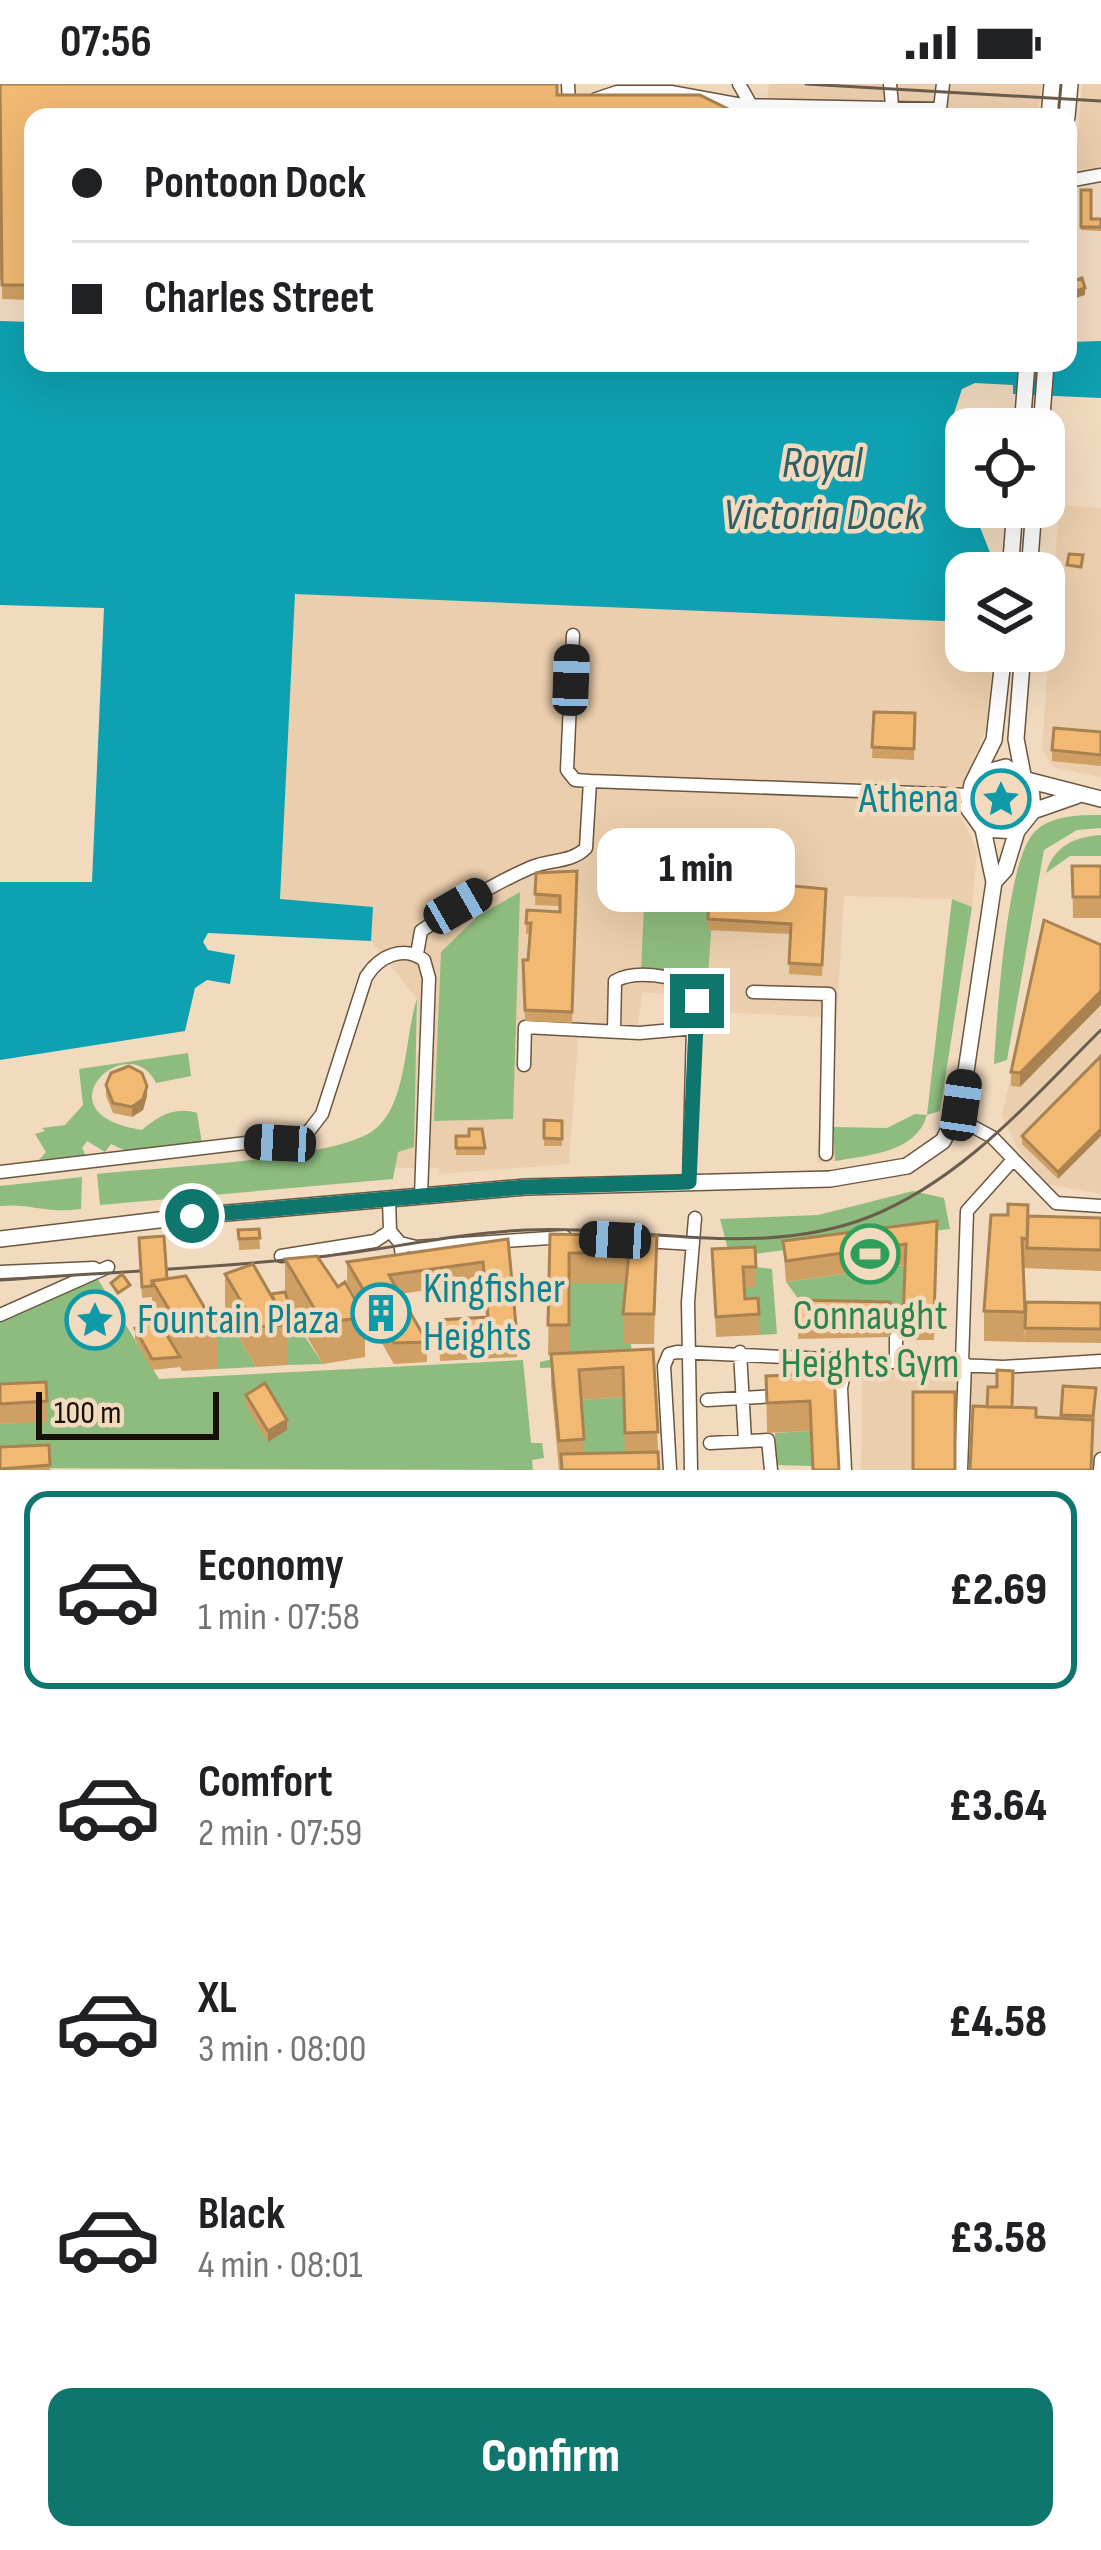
<!DOCTYPE html>
<html lang="en">
<head>
<meta charset="utf-8">
<style>
  :root { --surface:#fff; --page:#f6f6f6; --text:#202124; --muted:#757577; --line:#e0e0e0; --accent:#0f766e }
  body { margin:0; font-family:"Sofia Sans Condensed",sans-serif; background:var(--page); color:var(--text); height:100vh; display:flex; flex-direction:column; font-size:45px; white-space:nowrap }
  * { box-sizing:border-box; margin:0 }
  p { font-size:39px; color:var(--muted) }
  .icon { flex:none; width:66px; height:66px; fill:none; stroke:currentColor; stroke-width:2; stroke-linecap:round; stroke-linejoin:round }
  .map { position:relative; height:1386px; overflow:hidden }
  .panel { display:flex; flex-direction:column; background:var(--surface); flex:1 }
  .panel>* { flex:none }
  .hud { position:absolute; left:24px; top:24px; width:1053px; height:264px; border-radius:24px; box-shadow:0 12px 48px #0002; display:grid; align-content:center; height:264px; padding:0 48px; background:var(--surface) }
  .buttons { position:absolute; left:945px; top:324px; display:grid; gap:24px }
  .buttons a { display:grid; place-items:center; width:120px; height:120px; border-radius:24px; background:var(--surface); box-shadow:0 12px 48px #0002; font-size:60px }
  .scale { position:absolute; left:36px; bottom:30px; width:183px; box-sizing:border-box; padding-left:12px; border:6px solid #191108; border-top:0; font-size:33px; line-height:42px; white-space:nowrap; color:#191108; -webkit-text-stroke:9px #f2dabf; paint-order:stroke }
  .end { position:absolute; width:54px; height:54px; margin:-27px; border:15px solid #0f766e; background:#fff; box-shadow:0 0 0 6px #fff }
  .from { border-radius:50% }
  .bubble { position:absolute; height:84px; border-radius:24px; background:var(--surface); box-shadow:0 12px 48px #0002; font-size:39px; font-weight:800; line-height:84px; text-align:center }
  .car { position:absolute; width:36px; height:72px; margin:-36px -18px; border-radius:15px; box-shadow:0 0 9px 3px #0007; background:linear-gradient(#222 24%,#8ab4d8 0 40%,#222 0 76%,#8ab4d8 0 86%,#222 0) }
  .hud b { display:flex; align-items:center; gap:42px; height:114px; font-size:45px }
  .hud b+b { border-top:3px solid var(--line) }
  .hud i { width:30px; height:30px; background:var(--text) }
  ul { padding:21px 0 0; list-style:none }
  li { display:flex; align-items:center; gap:36px; height:198px; margin:0 24px 18px; padding:0 24px; border:6px solid transparent; border-radius:24px }
  li div { flex:1 }
  li b { display:block; font-size:45px }
  li em { font-style:normal; font-weight:800 }
  li.current { border-color:var(--accent) }
  li>.icon { width:108px; height:108px; stroke-width:1.5 }
  .primary-button { display:flex; gap:24px; margin-top:auto; padding:24px 48px }
  .primary-button a { flex:1; height:138px; border-radius:24px; background:var(--accent); color:#fff; font-size:48px; font-weight:800; line-height:138px; text-align:center }
  .status { display:flex; justify-content:space-between; align-items:center; height:84px; padding:0 60px; background:var(--surface); direction:ltr }
  .status svg { height:33px; fill:currentColor }
  .map>svg:first-child { display:block }
  .built { fill:#ebcead }
  .green { fill:#8ebc7e }
  .water { fill:#0ea1b1 }
  .lines { fill:none; stroke-linecap:round; stroke-linejoin:round }
  .minor-casing { stroke:#6b573f; stroke-width:15 }
  .major-casing { stroke:#6b573f; stroke-width:18 }
  .minor { stroke:#fff; stroke-width:12 }
  .major { stroke:#fff; stroke-width:15 }
  .tram { stroke:#6b5d4d; stroke-width:3 }
  .wall { fill:#d09f63; fill-rule:evenodd }
  .shaded-wall { fill:#a98250 }
  .building { fill:#f2b973; stroke:#a98250; stroke-width:3 }
  .route { stroke:#0f766e; stroke-width:15 }
  .labels { text-anchor:middle; dominant-baseline:central; stroke-width:9; stroke-linejoin:round; paint-order:stroke }
  .culture-label { font-size:42px; fill:#0d838f; stroke:#f2dabf; text-anchor:start }
  .leisure-label { font-size:42px; fill:#27864d; stroke:#f2dabf }
  .water-label { font-size:45px; font-style:italic; fill:#2d6168; stroke:#f2dabf }
</style>
</head>
<body>
<div class="status"><b>07:56</b><svg viewBox="0 0 49 12"><path d="M0 12V9h3v3zM5 12V6h3v6zM10 12V3h3v9zM15 12V0h3v12zM26 1h20v11H26zM47 4h2v5h-2z"/></svg></div>
<div class="map">
<svg width="1101" height="1386" viewBox="0 0 1101 1386">
  <rect width="100%" height="100%" fill="#f2dabf"/>
  <path class="built" d="M 769,0 L 1041,0 L 1038,33 L 765,33 Z
    M 1082,0 L 1101,0 L 1101,81 L 1087,92 L 1075,89 Z
    M 1059,421 L 1101,424 L 1101,693 L 1053,683 L 1042,665 Z
    M 299,507 L 966,538 L 966,567 L 994,567 L 986,646 L 962,702 L 961,731 L 977,767 L 972,823 L 952,815 L 844,812 L 832,1011 L 835,1077 L 817,1079 L 824,933 L 712,928 L 712,919 L 686,918 L 686,912 L 642,908 L 638,942 L 578,954 L 569,1080 L 440,1090 L 439,1084 L 394,1084 L 419,962 L 417,915 L 371,857 L 372,823 L 280,815 L 294,514 Z
    M 1042,849 L 1101,873 L 1101,1110 L 1048,1100 L 1017,1064 L 1002,1031 Z
    M 1101,1274 L 1101,1386 L 861,1386 L 862,1280 L 1015,1286 Z"/>
  <path class="green" d="M979 715a21 21 0 1 1 42 0a21 21 0 1 1-42 0Z
    M 1101,731 L 1101,744 L 1077,746 L 1044,766 L 1007,976 L 994,980 C 997,933 1006,784 1032,751 C 1047,731 1079,731 1101,731 Z
    M 1101,751 L 1101,772 L 1070,772 L 1046,789 C 1054,762 1074,753 1101,751 Z
    M 645,801 L 714,805 L 708,892 L 641,887 Z
    M 520,808 L 513,1035 L 434,1037 L 441,868 L 478,832 Z
    M 952,815 L 972,823 L 940,1027 L 927,1031 C 916,1069 869,1071 835,1077 L 833,1043 L 887,1044 L 915,1030 L 927,1031 Z
    M 417,915 L 414,1063 L 398,1068 L 393,1095 L 100,1121 L 97,1090 C 152,1084 336,1076 374,1046 C 408,1020 404,953 417,915 Z
    M 188,969 L 191,992 L 156,999 C 129,942 35,1030 142,1046 C 158,1032 175,1022 197,1029 L 202,1059 L 126,1067 L 111,1060 L 105,1068 L 87,1057 L 82,1064 L 86,1072 L 39,1076 L 46,1068 L 35,1050 L 45,1047 L 42,1044 L 65,1041 L 83,1021 L 79,985 Z
    M 82,1093 L 81,1125 C 46,1130 31,1119 0,1122 L 0,1102 Z
    M 913,1107 L 944,1114 L 950,1145 L 730,1173 L 720,1135 L 818,1131 Z
    M 906,1181 L 903,1254 L 890,1253 L 890,1232 L 799,1230 L 797,1213 L 786,1198 Z
    M 755,1183 L 772,1185 L 777,1250 L 759,1251 L 758,1235 L 745,1236 L 743,1204 Z
    M 94,1189 L 159,1295 L 523,1276 L 531,1359 L 542,1359 L 544,1374 L 532,1376 L 533,1386 L 0,1384 L 0,1340 L 47,1337 L 0,1321 L 0,1236 Z
    M 569,1199 L 629,1199 L 624,1259 L 631,1260 L 632,1280 L 540,1284 L 540,1278 L 578,1269 L 569,1268 Z
    M 225,1230 L 256,1283 L 217,1285 L 186,1232 Z
    M 290,1230 L 323,1280 L 288,1281 L 261,1236 Z
    M 623,1313 L 659,1386 L 573,1386 L 579,1316 Z
    M 810,1347 L 812,1382 L 776,1381 L 775,1349 Z"/>
  <path class="water" d="M 0,237 L 33,238 L 33,279 L 1068,279 L 1068,258 L 1101,257 L 1101,314 L 1013,310 L 1013,301 L 975,299 L 962,305 L 946,354 L 966,407 L 966,423 L 972,423 L 991,471 L 989,489 L 966,489 L 966,538 L 295,510 L 280,815 L 373,823 L 371,857 L 208,849 L 203,858 L 208,866 L 235,871 L 230,900 L 207,896 L 195,904 L 185,947 L 0,976 L 0,798 L 92,798 L 104,524 L 0,521 Z"/>
  <g class="lines">
    <defs>
      <path id="minor" d="M 568,0 L 569,20
        M 739,0 L 751,21
        M 890,0 L 892,21
        M 596,15 L 617,8 L 671,8 L 742,21 L 940,25
        M 939,33 L 943,0
        M 1068,97 L 1101,91
        M 573,551 L 567,686 L 575,696 L 590,697
        M 417,870 L 421,847 C 456,823 492,800 532,783 C 551,775 571,779 586,764 L 590,697 L 968,711
        M 753,908 L 829,910 L 826,1070
        M 614,947 L 615,897 C 636,885 673,892 694,903 L 689,1098
        M 524,981 L 525,943 L 639,949 L 696,944
        M 957,1034 L 992,1053 L 1056,1119 L 1101,1122
        M 0,1088 L 305,1052 L 322,1030 L 366,893 C 379,872 403,861 424,876 L 429,894 L 421,1112
        M 389,1115 L 390,1147 L 400,1159 L 404,1184
        M 646,1157 L 692,1160
        M 400,1159 L 416,1163 L 565,1153
        M 281,1172 L 375,1157 L 390,1147
        M 0,1188 L 94,1184
        M 0,1231 L 108,1183
        M 740,1268 L 745,1357
        M 896,1277 L 896,1253
        M 962,1279 L 967,1127 L 1011,1078
        M 707,1316 L 776,1312
        M 710,1359 L 768,1356 L 771,1386
        M 670,1386 L 664,1282 L 669,1270 L 677,1268 L 1003,1283 L 1101,1277
        M 691,1386 L 688,1218 L 695,1134
        M 845,1386 L 841,1304 L 847,1275
        M 961,1386 L 965,1279
        M 1100,1386 L 1101,1375"/>
      <path id="major" d="M 1049,33 L 1052,0
        M 1067,33 L 1070,0
        M 1022,345 L 1027,279
        M 1041,345 L 1046,279
        M 1010,489 L 1015,423
        M 1029,489 L 1034,423
        M 1023,567 L 1016,655 L 1023,691
        M 980,690 L 1006,683 L 1031,701 L 1033,727 L 1017,747 L 983,745 L 968,724 L 972,700 L 994,656 L 1004,567
        M 1027,696 L 1101,715
        M 1033,727 L 1076,712
        M 994,798 L 1005,786 L 1017,747
        M 0,1155 L 192,1132 L 526,1103 L 830,1095 L 907,1082 L 943,1057 L 961,1021 L 994,798 L 983,745"/>
    </defs>
    <use href="#minor" class="minor-casing"/>
    <use href="#major" class="major-casing"/>
    <use href="#minor" class="minor"/>
    <use href="#major" class="major"/>
    <path class="tram" d="M 806,0 L 1101,17
      M 0,1196 C 109,1188 219,1184 327,1172 C 394,1164 459,1149 526,1146 C 640,1141 759,1176 869,1133 C 964,1095 1030,1016 1101,946"/>
  </g>
  <path class="wall" d="M 0,0 L 33,33 L 33,216 L 2,215 L 2,196 L 0,196 Z
    M 1081,106 L 1091,135 L 1101,135 L 1101,147 L 1081,146 Z
    M 874,628 L 915,629 L 914,676 L 872,674 Z
    M 1101,648 L 1101,682 L 1052,677 L 1052,666 Z
    M 1072,782 L 1101,782 L 1101,834 L 1073,834 Z
    M 577,787 L 572,939 L 525,937 L 523,876 L 528,876 L 530,850 L 526,850 L 526,839 L 560,828 L 560,822 L 535,821 L 536,789 Z
    M 710,794 L 826,805 L 822,892 L 789,890 L 790,850 L 708,846 Z
    M 1101,861 L 1020,1003 L 1011,1002 L 1011,988 Z
    M 1101,972 L 1058,1095 L 1022,1060 L 1022,1052 Z
    M 106,1001 L 147,1012 L 143,1026 L 132,1033 L 113,1029 L 106,1012 Z
    M 544,1036 L 562,1037 L 562,1062 L 544,1062 Z
    M 456,1052 L 469,1052 L 485,1064 L 485,1071 L 456,1071 Z
    M 1028,1132 L 1101,1134 L 1101,1187 L 1023,1184 L 1025,1258 L 984,1257 L 984,1227 Z
    M 937,1137 L 934,1256 L 903,1256 L 905,1181 L 786,1198 L 783,1157 Z
    M 259,1145 L 260,1165 L 239,1166 L 238,1146 Z
    M 550,1150 L 657,1152 L 654,1260 L 623,1260 L 626,1199 L 569,1199 L 569,1269 L 653,1265 L 659,1386 L 559,1386 L 551,1300 L 551,1271 L 548,1271 ZM 623,1313 L 625,1369 L 584,1370 L 581,1316 Z
    M 139,1154 L 167,1195 L 217,1245 L 217,1285 L 182,1287 L 180,1283 L 152,1286 L 135,1255 L 135,1244 L 152,1235 L 152,1213 L 142,1214 Z
    M 508,1155 L 517,1252 L 517,1273 L 440,1277 L 438,1236 L 486,1233 L 483,1198 L 400,1210 L 427,1258 L 427,1278 L 394,1280 L 379,1254 L 379,1247 L 376,1248 L 347,1198 L 347,1178 Z
    M 755,1163 L 756,1203 L 744,1204 L 745,1215 L 758,1214 L 759,1251 L 716,1253 L 712,1165 Z
    M 285,1175 L 338,1203 L 365,1233 L 365,1273 L 323,1280 L 290,1224 L 290,1230 L 283,1231 L 288,1241 L 288,1281 L 256,1283 L 225,1230 L 225,1190 L 261,1193 L 271,1210 L 285,1209 Z
    M 799,1216 L 890,1218 L 890,1253 L 798,1255 Z
    M 1026,1218 L 1101,1219 L 1101,1259 L 1025,1258 Z
    M 834,1289 L 839,1386 L 812,1386 L 810,1347 L 767,1349 L 766,1292 Z
    M 46,1298 L 47,1338 L 0,1340 L 0,1300 Z
    M 1063,1302 L 1096,1314 L 1091,1386 L 1012,1323 L 1036,1333 L 1061,1334 Z
    M 246,1311 L 287,1346 L 268,1358 L 246,1321 Z
    M 49,1361 L 50,1386 L 0,1386 L 0,1363 Z"/>
  <path class="shaded-wall" d="M 1085,204 L 1085,211 L 1073,215 L 1073,208 Z
    M 1101,907 L 1101,921 L 1020,1003 L 1020,989 Z
    M 147,1002 L 147,1012 L 143,1026 L 132,1033 L 132,1023 Z
    M 1101,1045 L 1101,1052 L 1058,1095 L 1058,1088 Z
    M 290,1223 L 290,1230 L 261,1236 L 261,1229 Z
    M 287,1336 L 287,1346 L 268,1358 L 268,1347 Z"/>
  <path class="building" d="M 0,0 L 557,0 L 557,11 L 700,11 L 740,31 L 740,33 L 33,33 L 33,201 L 2,201 Z
    M 1081,106 L 1091,106 L 1091,135 L 1101,135 L 1101,143 L 1081,143 Z
    M 1082,194 L 1085,204 L 1073,208 L 1071,198 Z
    M 1069,470 L 1083,471 L 1081,483 L 1067,481 Z
    M 874,628 L 915,629 L 914,665 L 872,663 Z
    M 1054,644 L 1101,648 L 1101,671 L 1052,666 Z
    M 1072,782 L 1101,782 L 1101,813 L 1073,813 Z
    M 577,787 L 572,928 L 525,926 L 523,876 L 528,876 L 531,839 L 526,839 L 527,826 L 560,828 L 560,812 L 535,810 L 536,789 Z
    M 710,794 L 826,805 L 822,881 L 789,879 L 791,840 L 708,835 Z
    M 1044,836 L 1101,861 L 1101,907 L 1020,989 L 1011,988 Z
    M 1101,972 L 1101,1045 L 1058,1088 L 1022,1052 Z
    M 129,982 L 142,989 L 147,1002 L 143,1015 L 132,1023 L 113,1019 L 106,1001 L 111,989 Z
    M 544,1036 L 562,1037 L 562,1055 L 544,1054 Z
    M 469,1045 L 482,1045 L 485,1064 L 456,1064 L 456,1052 L 469,1052 Z
    M 1008,1120 L 1028,1121 L 1027,1155 L 1022,1154 L 1025,1228 L 984,1227 L 991,1131 L 1008,1131 Z
    M 1028,1132 L 1101,1134 L 1101,1166 L 1027,1164 Z
    M 937,1137 L 934,1235 L 903,1235 L 906,1160 L 786,1177 L 783,1157 Z
    M 259,1145 L 260,1154 L 239,1155 L 238,1146 Z
    M 550,1150 L 657,1152 L 654,1230 L 623,1230 L 629,1169 L 569,1169 L 569,1241 L 548,1241 Z
    M 164,1152 L 167,1195 L 152,1197 L 152,1202 L 142,1203 L 139,1154 Z
    M 508,1155 L 517,1252 L 440,1257 L 438,1236 L 488,1233 L 483,1178 L 389,1191 L 427,1258 L 394,1259 L 379,1233 L 392,1226 L 376,1227 L 347,1178 Z
    M 755,1163 L 756,1183 L 743,1183 L 745,1215 L 758,1214 L 759,1230 L 716,1233 L 712,1165 Z
    M 317,1172 L 338,1203 L 345,1198 L 365,1233 L 323,1239 L 285,1175 Z
    M 253,1180 L 288,1241 L 256,1243 L 225,1190 Z
    M 122,1190 L 130,1201 L 118,1209 L 111,1199 Z
    M 186,1192 L 217,1245 L 182,1247 L 152,1197 Z
    M 285,1208 L 290,1223 L 279,1225 L 271,1210 Z
    M 799,1216 L 890,1218 L 890,1239 L 798,1240 Z
    M 1026,1218 L 1101,1219 L 1101,1245 L 1025,1244 Z
    M 156,1233 L 180,1273 L 152,1275 L 135,1244 Z
    M 653,1265 L 658,1348 L 625,1349 L 623,1283 L 579,1286 L 584,1355 L 559,1357 L 551,1270 Z
    M 997,1286 L 1013,1287 L 1012,1323 L 987,1323 L 988,1303 L 997,1303 Z
    M 834,1289 L 839,1386 L 813,1386 L 810,1317 L 767,1319 L 766,1292 Z
    M 46,1298 L 47,1317 L 0,1320 L 0,1300 Z
    M 265,1299 L 287,1336 L 268,1347 L 246,1311 Z
    M 1063,1302 L 1096,1304 L 1093,1332 L 1061,1331 Z
    M 913,1308 L 955,1308 L 955,1386 L 913,1386 Z
    M 973,1322 L 1036,1324 L 1036,1333 L 1093,1336 L 1091,1386 L 970,1386 Z
    M 49,1361 L 50,1381 L 0,1385 L 0,1363 Z
    M 658,1368 L 659,1386 L 562,1386 L 561,1370 Z"/>
  <g class="lines">
    <path class="route" d="M 192,1132 L 526,1103 L 689,1098 L 697,917"/>
  </g>
  <defs>
    <symbol id="sight-ring" viewBox="-11 -11 22 22"><circle r="9.5" fill="#f2dabf" stroke="#0f9aa8" stroke-width="1.5"/><path d="M0-6L1.8-2.2L6-1.7L2.9 1.2L3.7 5.4L0 3.3L-3.7 5.4L-2.9 1.2L-6-1.7L-1.8-2.2Z" fill="#0f9aa8"/></symbol>
    <symbol id="stadium-ring" viewBox="-11 -11 22 22"><circle r="9.5" fill="#f2dabf" stroke="#2e9e5b" stroke-width="1.5"/><path d="M0-5a6.5 5 0 1 0 0 10a6.5 5 0 1 0 0-10ZM-3.5-1.8h7v3.6h-7Z" fill="#2e9e5b"/></symbol>
    <symbol id="building-ring" viewBox="-11 -11 22 22"><circle r="9.5" fill="#f2dabf" stroke="#0f9aa8" stroke-width="1.5"/><path d="M-4-6H4V6H1V3H-1V6H-4ZM-2.5-4.3h1.7v1.8h-1.7ZM.8-4.3h1.7v1.8H.8ZM-2.5-1h1.7V.8h-1.7ZM.8-1h1.7V.8H.8Z" fill="#0f9aa8"/></symbol>
  </defs>
  <g fill-rule="evenodd">
    <use href="#sight-ring" x="968" y="682" width="66" height="66"/>
    <use href="#stadium-ring" x="837" y="1137" width="66" height="66"/>
    <use href="#building-ring" x="348" y="1196" width="66" height="66"/>
    <use href="#sight-ring" x="62" y="1203" width="66" height="66"/>
  </g>
  <g class="labels">
    <g class="culture-label">
      <text x="959" y="715" text-anchor="end">Athena</text>
      <text x="423" y="1205">Kingfisher<tspan x="423" dy="48">Heights</tspan></text>
      <text x="137" y="1236">Fountain Plaza</text>
    </g>
    <g class="leisure-label">
      <text x="870" y="1232">Connaught<tspan x="870" dy="48">Heights Gym</tspan></text>
    </g>
    <g class="water-label">
      <text x="822" y="379">Royal<tspan x="822" dy="52">Victoria Dock</tspan></text>
    </g>
  </g>
</svg>
<div class="buttons">
<a><svg class="icon" aria-label="locate" viewBox="0 0 24 24"><circle cx="12" cy="12" r="6"/><path d="M12 2v4M12 18v4M2 12h4M18 12h4"/></svg></a>
<a><svg class="icon" aria-label="layers" viewBox="0 0 24 24"><path d="M12 4l9 5-9 5-9-5zM3 14l9 5 9-5"/></svg></a>
</div>
<div class="scale">100 m</div>
<i class="end from" style="left:192px;top:1132px"></i>
<i class="end" style="left:697px;top:917px"></i>
<div class="bubble" style="left:597px;top:744px;width:198px">1 min</div>
<i class="car" style="left:571px;top:596px;rotate:2deg"></i>
<i class="car" style="left:458px;top:822px;rotate:60deg"></i>
<i class="car" style="left:961px;top:1021px;rotate:8deg"></i>
<i class="car" style="left:280px;top:1059px;rotate:273deg"></i>
<i class="car" style="left:615px;top:1156px;rotate:273deg"></i>
<div class="hud">
<b><i class="from"></i>Pontoon Dock</b>
<b><i></i>Charles Street</b>
</div>
</div>
<section class="panel">
<ul>
<li class="current"><svg class="icon" aria-label="car" viewBox="0 0 24 24"><path d="M5 17H2v-5l4-1 3-4h7l3 4 3 1v5h-3M9 17h6M6 11h13"/><circle cx="7" cy="17" r="2"/><circle cx="17" cy="17" r="2"/></svg><div><b>Economy</b><p>1 min · 07:58</p></div><em>£2.69</em></li>
<li><svg class="icon" aria-label="car" viewBox="0 0 24 24"><path d="M5 17H2v-5l4-1 3-4h7l3 4 3 1v5h-3M9 17h6M6 11h13"/><circle cx="7" cy="17" r="2"/><circle cx="17" cy="17" r="2"/></svg><div><b>Comfort</b><p>2 min · 07:59</p></div><em>£3.64</em></li>
<li><svg class="icon" aria-label="car" viewBox="0 0 24 24"><path d="M5 17H2v-5l4-1 3-4h7l3 4 3 1v5h-3M9 17h6M6 11h13"/><circle cx="7" cy="17" r="2"/><circle cx="17" cy="17" r="2"/></svg><div><b>XL</b><p>3 min · 08:00</p></div><em>£4.58</em></li>
<li><svg class="icon" aria-label="car" viewBox="0 0 24 24"><path d="M5 17H2v-5l4-1 3-4h7l3 4 3 1v5h-3M9 17h6M6 11h13"/><circle cx="7" cy="17" r="2"/><circle cx="17" cy="17" r="2"/></svg><div><b>Black</b><p>4 min · 08:01</p></div><em>£3.58</em></li>
</ul>
<div class="primary-button"><a>Confirm</a></div>
</section>
</body>
</html>
